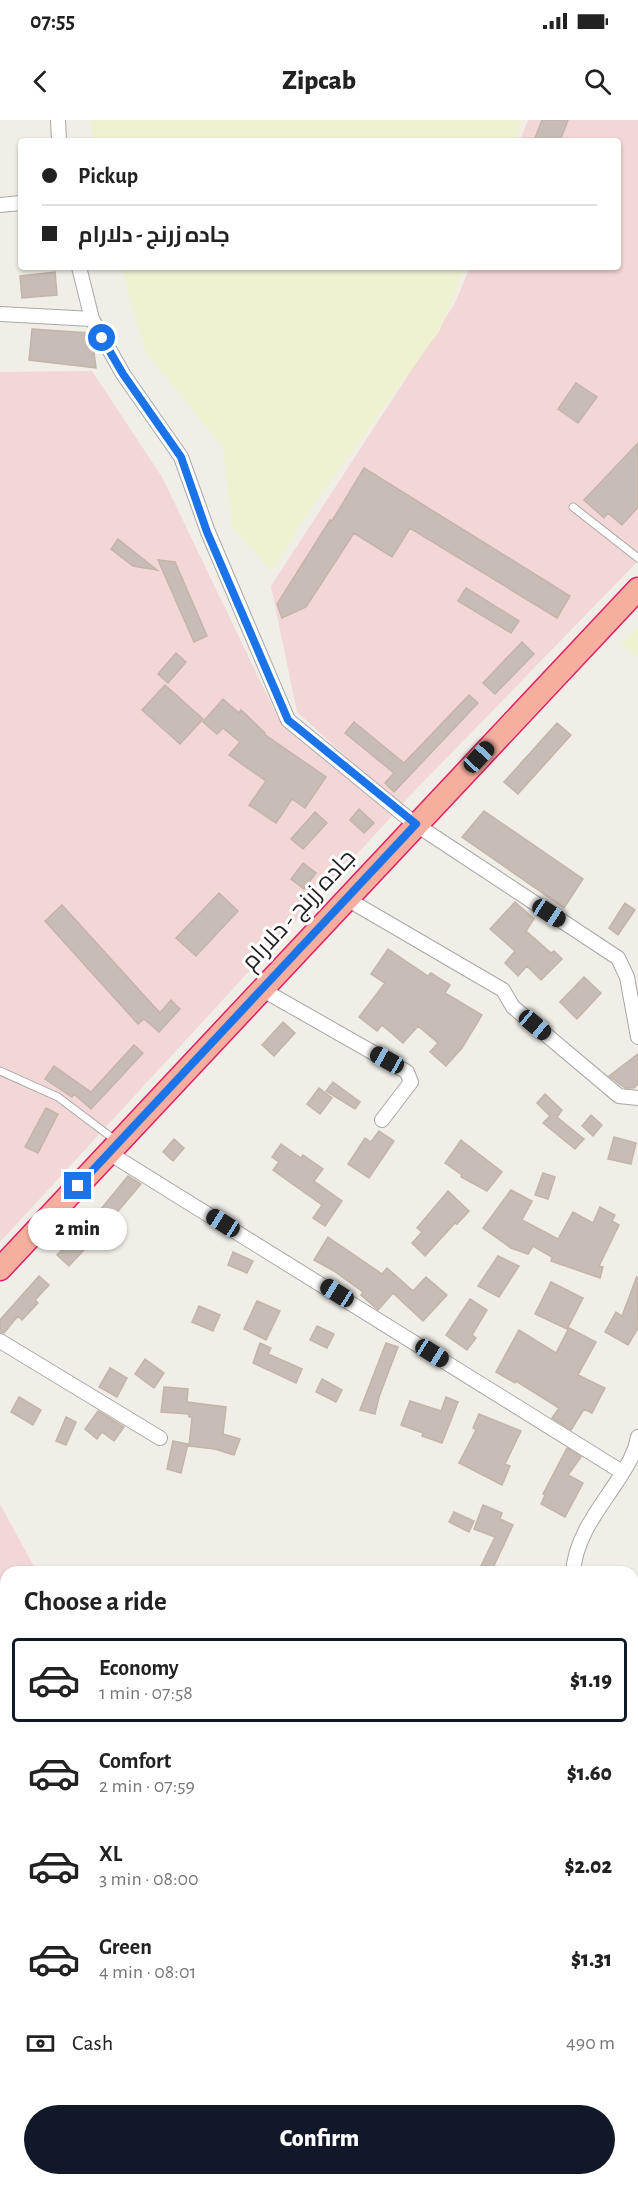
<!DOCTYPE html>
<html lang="en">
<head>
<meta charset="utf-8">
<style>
  :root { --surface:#fff; --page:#f2f2f2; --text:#222; --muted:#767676; --line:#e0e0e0; --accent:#111827 }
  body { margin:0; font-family:"Alegreya Sans",Cairo,sans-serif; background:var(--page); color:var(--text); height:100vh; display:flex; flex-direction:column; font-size:22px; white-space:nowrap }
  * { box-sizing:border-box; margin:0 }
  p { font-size:20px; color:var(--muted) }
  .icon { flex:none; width:33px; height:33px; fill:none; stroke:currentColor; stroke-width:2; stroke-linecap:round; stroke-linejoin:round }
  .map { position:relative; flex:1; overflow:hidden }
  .sheet { position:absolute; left:0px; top:1446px; width:639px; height:620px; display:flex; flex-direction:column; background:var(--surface); border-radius:18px 18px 0 0; box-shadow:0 2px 4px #0004 }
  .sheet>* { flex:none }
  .guide { position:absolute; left:18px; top:18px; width:603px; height:132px; border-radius:6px; box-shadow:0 2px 4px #0004; display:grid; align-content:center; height:132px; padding:0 24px; background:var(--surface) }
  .end { position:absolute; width:27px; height:27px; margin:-14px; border:8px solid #1a73e8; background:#fff; box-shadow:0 0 0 3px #fff }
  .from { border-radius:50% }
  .bubble { position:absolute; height:42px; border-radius:21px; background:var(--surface); box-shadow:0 2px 4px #0004; font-size:20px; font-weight:800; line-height:42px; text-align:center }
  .car { position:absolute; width:18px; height:36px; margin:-18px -9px; border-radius:8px; box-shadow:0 0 4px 2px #0007; background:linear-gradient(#222 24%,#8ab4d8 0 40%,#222 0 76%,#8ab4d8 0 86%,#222 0) }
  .guide b { display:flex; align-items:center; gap:21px; height:57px; font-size:22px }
  .guide b+b { border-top:2px solid var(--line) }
  .guide i { width:15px; height:15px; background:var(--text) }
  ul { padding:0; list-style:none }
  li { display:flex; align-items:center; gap:18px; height:84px; margin:0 12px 9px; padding:0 12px; border:3px solid transparent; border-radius:6px }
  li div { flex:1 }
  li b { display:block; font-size:22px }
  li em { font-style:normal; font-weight:800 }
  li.current { border-color:var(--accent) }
  li>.icon { width:54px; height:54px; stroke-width:1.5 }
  h2 { padding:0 24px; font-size:27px; line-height:72px }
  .pay { display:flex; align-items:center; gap:15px; height:66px; padding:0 24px; font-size:22px }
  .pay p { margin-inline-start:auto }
  .primary-button { display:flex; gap:12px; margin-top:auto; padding:12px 24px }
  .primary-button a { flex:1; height:69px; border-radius:36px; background:var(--accent); color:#fff; font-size:24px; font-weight:800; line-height:69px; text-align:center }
  .status { display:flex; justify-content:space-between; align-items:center; height:42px; padding:0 30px; background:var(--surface); direction:ltr }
  .status svg { height:16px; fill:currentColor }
  header { display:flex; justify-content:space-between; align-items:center; height:78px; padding:0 24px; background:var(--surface); font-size:27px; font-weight:800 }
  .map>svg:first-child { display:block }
  .commercial { fill:#f3d6d6 }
  .farmland { fill:#eff1d1 }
  .building { fill:#c7bdb6; stroke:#c4b4a8; stroke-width:1.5 }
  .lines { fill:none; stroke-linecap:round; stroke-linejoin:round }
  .service-casing { stroke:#a8a8a8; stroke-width:9 }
  .minor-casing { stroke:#a8a8a8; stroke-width:16 }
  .trunk-casing { stroke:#e51e67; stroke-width:25 }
  .service { stroke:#fff; stroke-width:7 }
  .minor { stroke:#fff; stroke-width:14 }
  .trunk { stroke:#f6af9e; stroke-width:22 }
  .route { stroke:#1a73e8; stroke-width:8 }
  .labels { text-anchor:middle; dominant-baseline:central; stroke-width:6; stroke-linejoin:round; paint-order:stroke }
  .street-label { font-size:24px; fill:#212121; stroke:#fff }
</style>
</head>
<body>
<div class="status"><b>07:55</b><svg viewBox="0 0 49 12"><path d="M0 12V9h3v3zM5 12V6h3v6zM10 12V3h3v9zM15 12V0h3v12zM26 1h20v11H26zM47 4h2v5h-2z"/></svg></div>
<header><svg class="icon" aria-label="back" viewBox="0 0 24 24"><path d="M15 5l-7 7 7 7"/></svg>Zipcab<svg class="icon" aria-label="search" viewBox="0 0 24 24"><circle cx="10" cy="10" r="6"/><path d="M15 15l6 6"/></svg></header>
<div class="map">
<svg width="638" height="2065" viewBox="0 0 638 2065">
  <rect width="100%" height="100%" fill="#f1eee7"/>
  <path class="commercial" d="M 528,0 L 638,0 L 638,441 L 400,686 L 297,592 L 271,466 L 455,183 L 470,147 L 618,147 L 618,21 L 520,21 Z
    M 92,251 L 162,357 L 279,600 L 392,696 L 0,1122 L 0,252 Z
    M 0,1384 L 37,1452 L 6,1452 L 6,2060 L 373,2060 L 376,2065 L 0,2065 Z"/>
  <path class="farmland" d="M 91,0 L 522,0 L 514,21 L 93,21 Z
    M 121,147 L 465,147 L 440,210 L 307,394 L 272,452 L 232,406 L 223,328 L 145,231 Z
    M 638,506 L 638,536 L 620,524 Z"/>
  <path class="building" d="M 542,0 L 568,0 L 560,21 L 534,21 Z
    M 55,152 L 57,175 L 22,178 L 20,156 Z
    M 32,209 L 90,213 L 92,218 L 96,248 L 29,240 Z
    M 576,263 L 597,277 L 578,303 L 558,289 Z
    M 638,323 L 638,387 L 622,405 L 608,393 L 604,398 L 584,380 Z
    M 364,348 L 570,476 L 557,498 L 410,408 L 392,437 L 354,413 L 306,487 L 282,498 L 277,484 L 330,400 L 332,401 Z
    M 118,419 L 157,450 L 133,446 L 111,429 Z
    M 158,440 L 175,442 L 207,516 L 194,522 Z
    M 466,468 L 519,501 L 511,513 L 458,481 Z
    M 522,522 L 534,534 L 495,574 L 483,563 Z
    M 176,533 L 186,542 L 168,563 L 158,554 Z
    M 165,565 L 203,599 L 180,624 L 142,590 Z
    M 469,575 L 478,583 L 394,672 L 385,663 L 394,653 L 345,613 L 354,602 L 404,643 Z
    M 223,579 L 239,593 L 241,590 L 265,613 L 264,614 L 326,657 L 305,688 L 292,679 L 276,703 L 249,685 L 266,661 L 229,635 L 240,622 L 223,608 L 217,614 L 203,602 Z
    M 557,603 L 571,615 L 518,674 L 504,662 Z
    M 359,689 L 374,703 L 364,713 L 350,700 Z
    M 484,691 L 583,759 L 564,788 L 462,717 Z
    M 315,692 L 327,703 L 303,729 L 291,719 Z
    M 303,743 L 316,753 L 304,769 L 291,759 Z
    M 219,773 L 238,791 L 196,836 L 176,818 Z
    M 515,782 L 534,799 L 526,811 L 551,833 L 554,831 L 562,839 L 541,860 L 527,846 L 518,856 L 505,843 L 515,831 L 490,809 Z
    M 625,783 L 635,790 L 618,815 L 609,808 Z
    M 62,785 L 160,893 L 171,880 L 180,889 L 159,912 L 144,899 L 138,904 L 45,801 Z
    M 388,829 L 428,856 L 431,853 L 450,865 L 445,873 L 482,895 L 462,928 L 446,946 L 430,932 L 438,923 L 418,906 L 403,923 L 382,905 L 377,911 L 359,897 L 385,863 L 371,854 Z
    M 584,857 L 601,873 L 577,899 L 560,882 Z
    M 283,902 L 295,913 L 274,936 L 262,925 Z
    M 134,925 L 143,933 L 91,989 L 74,974 L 72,977 L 45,959 L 54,946 L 91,972 Z
    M 638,934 L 638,964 L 634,968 L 625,968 L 609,956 Z
    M 333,962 L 360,982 L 355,989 L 326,971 Z
    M 319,968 L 332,978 L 320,994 L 307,984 Z
    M 545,974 L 562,990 L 557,997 L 584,1019 L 575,1029 L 543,1003 L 550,996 L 537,983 Z
    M 46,988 L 58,994 L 38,1033 L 25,1027 Z
    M 591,995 L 602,1005 L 593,1016 L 582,1006 Z
    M 379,1011 L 394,1021 L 369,1058 L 348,1044 L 365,1018 L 371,1022 Z
    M 614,1017 L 636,1023 L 631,1044 L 608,1039 Z
    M 174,1019 L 184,1028 L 173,1041 L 163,1032 Z
    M 461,1020 L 502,1052 L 487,1071 L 461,1057 L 462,1055 L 445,1043 Z
    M 281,1024 L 301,1038 L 303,1035 L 323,1049 L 314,1061 L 342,1081 L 325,1106 L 313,1098 L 322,1085 L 273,1050 L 279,1042 L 272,1037 Z
    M 543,1053 L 555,1057 L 548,1079 L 535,1075 Z
    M 128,1056 L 141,1064 L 97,1116 L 69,1146 L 57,1135 L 92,1100 Z
    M 511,1070 L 532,1081 L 522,1100 L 558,1119 L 573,1092 L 593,1103 L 600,1087 L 615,1095 L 612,1101 L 619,1105 L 599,1146 L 603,1147 L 600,1158 L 551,1141 L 552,1137 L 533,1126 L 528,1134 L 511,1128 L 483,1108 Z
    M 448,1071 L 469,1091 L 457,1104 L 455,1103 L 425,1136 L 412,1123 L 422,1112 L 417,1108 Z
    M 328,1117 L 382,1154 L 387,1148 L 413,1171 L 426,1157 L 447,1175 L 423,1201 L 393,1173 L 378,1190 L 361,1175 L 363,1172 L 334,1151 L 314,1140 Z
    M 233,1132 L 253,1141 L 247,1153 L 228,1145 Z
    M 498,1136 L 519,1146 L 499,1177 L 478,1166 Z
    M 39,1156 L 49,1165 L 35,1180 L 38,1183 L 22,1200 L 18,1196 L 4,1213 L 0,1212 L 0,1200 Z
    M 637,1156 L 638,1208 L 628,1225 L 605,1212 L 616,1192 L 622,1196 Z
    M 551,1162 L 583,1178 L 567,1209 L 535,1194 Z
    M 470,1179 L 487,1190 L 472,1215 L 476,1218 L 467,1230 L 446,1215 Z
    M 257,1181 L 280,1191 L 266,1220 L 244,1209 Z
    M 199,1186 L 220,1195 L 213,1211 L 192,1202 Z
    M 317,1206 L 334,1214 L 327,1228 L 310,1220 Z
    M 569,1208 L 596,1222 L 578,1255 L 605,1268 L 592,1293 L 584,1289 L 571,1310 L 552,1298 L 559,1288 L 516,1261 L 515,1263 L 496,1252 L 519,1210 L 556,1233 Z
    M 260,1223 L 271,1228 L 268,1234 L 302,1249 L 296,1263 L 253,1243 Z
    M 386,1223 L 398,1227 L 379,1277 L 375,1294 L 360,1290 Z
    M 145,1239 L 164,1253 L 154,1268 L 135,1254 Z
    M 110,1248 L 127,1258 L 117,1277 L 99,1267 Z
    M 322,1259 L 342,1270 L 336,1282 L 316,1272 Z
    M 164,1267 L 188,1269 L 187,1282 L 226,1287 L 223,1314 L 240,1319 L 234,1335 L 215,1329 L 189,1326 L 192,1297 L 189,1297 L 189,1294 L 161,1292 Z
    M 19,1277 L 41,1290 L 33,1305 L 11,1292 Z
    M 446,1277 L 458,1282 L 442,1323 L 422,1316 L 423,1313 L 401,1305 L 410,1281 L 441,1291 Z
    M 98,1291 L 124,1307 L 114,1321 L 102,1312 L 97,1319 L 85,1309 Z
    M 479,1294 L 521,1311 L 505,1344 L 510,1346 L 502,1365 L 459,1343 L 476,1310 L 473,1308 Z
    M 66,1297 L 76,1302 L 66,1325 L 56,1321 Z
    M 173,1321 L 188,1324 L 181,1353 L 167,1349 Z
    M 567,1328 L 581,1337 L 568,1355 L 583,1363 L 565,1397 L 541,1384 L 545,1375 L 543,1374 Z
    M 483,1385 L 502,1393 L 500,1399 L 513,1405 L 491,1452 L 478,1452 L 495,1417 L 474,1409 Z
    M 454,1392 L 474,1401 L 469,1412 L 449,1402 Z"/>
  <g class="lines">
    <defs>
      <path id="service" d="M 573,387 L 638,438
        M 0,951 L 58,977 L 115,1020"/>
      <path id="minor" d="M 58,0 L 59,21
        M 0,85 L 21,83
        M 79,147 L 92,199 L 123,254 L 181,337 L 208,412 L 288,600 L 415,704 L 618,838 L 627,857 L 638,917
        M 0,194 L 92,199
        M 347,779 L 503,870 L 513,887 L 619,976 L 638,978
        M 263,870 L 407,952 L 411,962 L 382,1000
        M 109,1033 L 622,1352
        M 0,1221 L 160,1318
        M 573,1452 C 576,1416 599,1389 618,1360 C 627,1346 635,1334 638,1317
        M 633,1590 L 638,1591
        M 633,1801 L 638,1801
        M 633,1850 L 638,1867"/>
      <path id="trunk" d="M 0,1149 L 638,469"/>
    </defs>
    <use href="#service" class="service-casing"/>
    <use href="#minor" class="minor-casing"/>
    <use href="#trunk" class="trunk-casing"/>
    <use href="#service" class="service"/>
    <use href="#minor" class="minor"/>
    <use href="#trunk" class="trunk"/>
  </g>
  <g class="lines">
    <path class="route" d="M 78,1066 L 416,704 L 288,600 L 207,412 L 181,337 L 123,254 L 102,218"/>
  </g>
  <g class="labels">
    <g class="street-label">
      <text transform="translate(299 790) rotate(-47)">جاده زرنج - دلارام</text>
    </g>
  </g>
</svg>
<i class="end from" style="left:102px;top:218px"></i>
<i class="end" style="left:78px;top:1066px"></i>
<div class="bubble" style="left:28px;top:1088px;width:99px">2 min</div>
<i class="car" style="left:479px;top:637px;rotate:43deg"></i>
<i class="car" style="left:549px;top:793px;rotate:123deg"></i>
<i class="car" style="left:535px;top:905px;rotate:130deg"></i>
<i class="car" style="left:387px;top:940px;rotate:299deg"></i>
<i class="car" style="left:223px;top:1103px;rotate:302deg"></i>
<i class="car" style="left:337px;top:1173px;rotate:302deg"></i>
<i class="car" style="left:432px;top:1233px;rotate:122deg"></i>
<div class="guide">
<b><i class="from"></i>Pickup</b>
<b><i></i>جاده زرنج - دلارام</b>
</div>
<section class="sheet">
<h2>Choose a ride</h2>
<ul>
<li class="current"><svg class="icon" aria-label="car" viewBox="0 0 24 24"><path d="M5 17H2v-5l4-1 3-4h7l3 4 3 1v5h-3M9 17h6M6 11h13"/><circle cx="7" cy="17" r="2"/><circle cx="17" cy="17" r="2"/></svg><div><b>Economy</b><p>1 min · 07:58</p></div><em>$1.19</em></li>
<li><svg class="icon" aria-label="car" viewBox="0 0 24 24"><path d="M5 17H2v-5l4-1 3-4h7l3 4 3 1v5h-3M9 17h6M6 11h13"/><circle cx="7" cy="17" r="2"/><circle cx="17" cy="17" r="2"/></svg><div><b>Comfort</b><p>2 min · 07:59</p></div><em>$1.60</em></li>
<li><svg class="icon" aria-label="car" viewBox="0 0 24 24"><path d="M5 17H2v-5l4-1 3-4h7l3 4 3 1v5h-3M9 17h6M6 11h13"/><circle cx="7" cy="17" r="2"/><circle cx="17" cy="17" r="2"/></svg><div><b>XL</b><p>3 min · 08:00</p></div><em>$2.02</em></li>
<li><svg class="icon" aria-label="car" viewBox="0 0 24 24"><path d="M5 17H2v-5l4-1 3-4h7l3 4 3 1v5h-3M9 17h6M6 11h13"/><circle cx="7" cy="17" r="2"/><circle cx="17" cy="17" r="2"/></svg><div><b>Green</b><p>4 min · 08:01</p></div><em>$1.31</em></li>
</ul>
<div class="pay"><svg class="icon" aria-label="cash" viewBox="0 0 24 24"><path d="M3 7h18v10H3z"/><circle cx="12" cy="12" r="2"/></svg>Cash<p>490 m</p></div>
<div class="primary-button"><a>Confirm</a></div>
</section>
</div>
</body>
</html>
